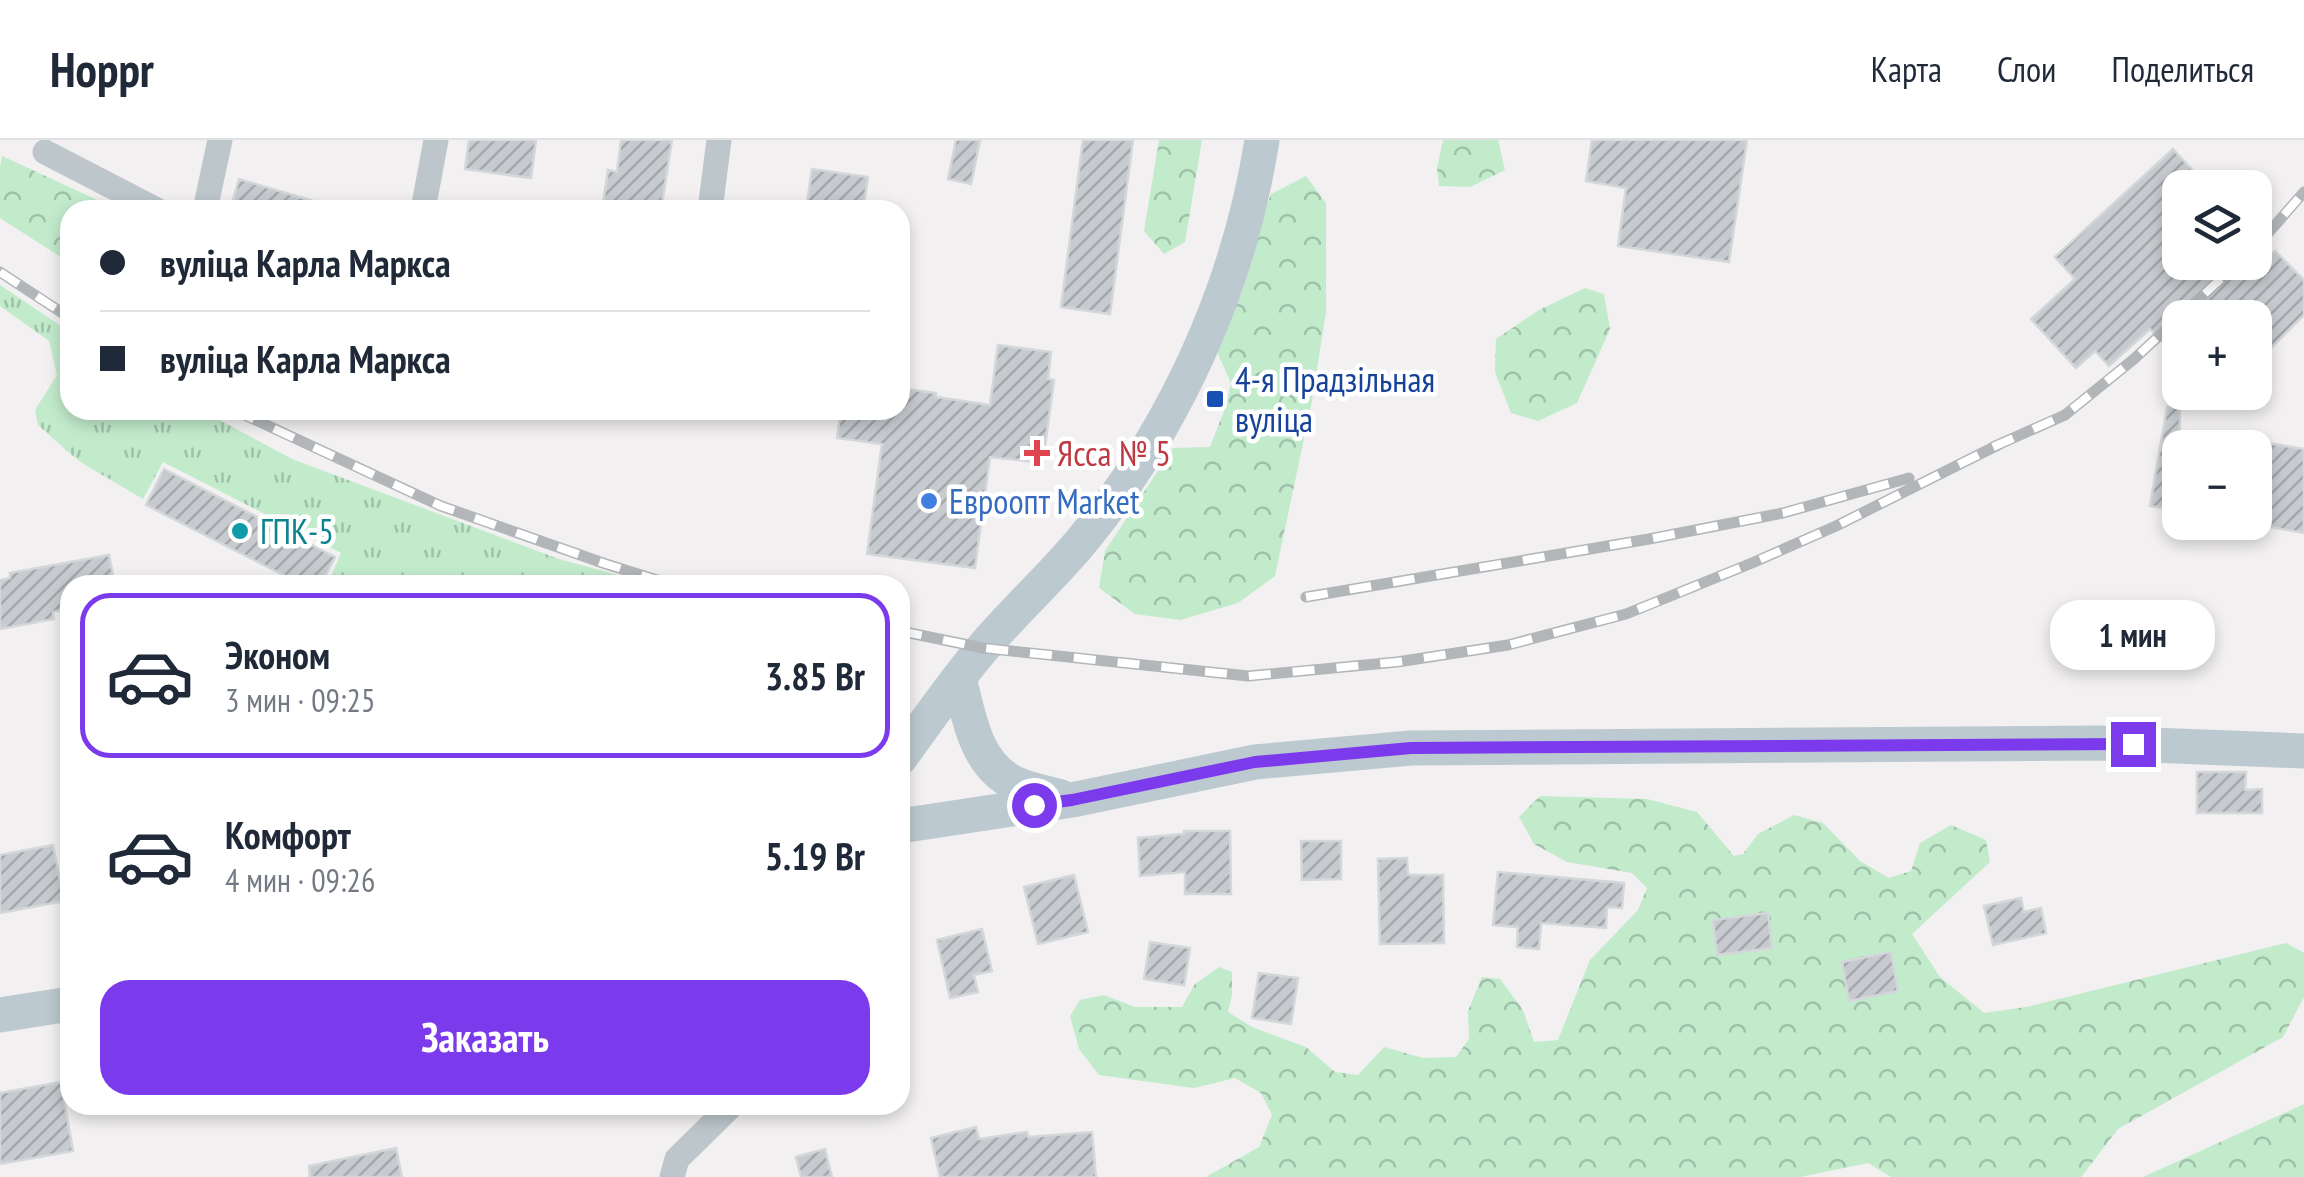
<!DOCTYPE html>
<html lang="ru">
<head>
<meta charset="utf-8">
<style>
  :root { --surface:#fff; --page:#f2f2f3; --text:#1f2937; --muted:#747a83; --line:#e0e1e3; --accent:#7c3aed }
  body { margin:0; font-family:"PT Sans Narrow",sans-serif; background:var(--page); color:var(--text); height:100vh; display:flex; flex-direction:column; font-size:38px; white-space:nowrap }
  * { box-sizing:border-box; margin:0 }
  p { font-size:32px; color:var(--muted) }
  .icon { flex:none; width:55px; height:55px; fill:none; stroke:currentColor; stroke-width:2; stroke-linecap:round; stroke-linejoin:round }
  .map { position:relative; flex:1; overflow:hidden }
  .panel { position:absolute; left:60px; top:435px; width:850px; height:540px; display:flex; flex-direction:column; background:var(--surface); border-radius:30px; box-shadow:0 5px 15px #0003 }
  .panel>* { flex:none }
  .hud { position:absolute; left:60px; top:60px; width:850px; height:220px; border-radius:30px; box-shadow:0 5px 15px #0003; display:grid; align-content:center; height:220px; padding:0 40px; background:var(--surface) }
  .tools { position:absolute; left:2162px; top:30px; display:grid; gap:20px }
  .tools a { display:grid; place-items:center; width:110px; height:110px; border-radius:20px; background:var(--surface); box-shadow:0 5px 15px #0003; font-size:50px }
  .end { position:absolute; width:45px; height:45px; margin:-22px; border:12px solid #7c3aed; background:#fff; box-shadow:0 0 0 5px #fff }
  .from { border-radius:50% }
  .bubble { position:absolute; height:70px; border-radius:30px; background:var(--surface); box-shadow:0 5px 15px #0003; font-size:32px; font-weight:800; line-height:70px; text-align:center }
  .hud b { display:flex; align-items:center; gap:35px; height:95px; font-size:38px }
  .hud b+b { border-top:2px solid var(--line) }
  .hud i { width:25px; height:25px; background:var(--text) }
  ul { padding:18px 0 0; list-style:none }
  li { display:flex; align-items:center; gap:30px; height:165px; margin:0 20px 15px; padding:0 20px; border:5px solid transparent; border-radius:30px }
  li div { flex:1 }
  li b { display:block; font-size:38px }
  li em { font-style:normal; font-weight:800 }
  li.active { border-color:var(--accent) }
  li>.icon { width:90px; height:90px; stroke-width:1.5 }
  .cta { display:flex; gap:20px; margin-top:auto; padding:20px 40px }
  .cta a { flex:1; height:115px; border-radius:30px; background:var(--accent); color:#fff; font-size:40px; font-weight:800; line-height:115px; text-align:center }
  header { display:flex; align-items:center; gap:60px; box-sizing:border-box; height:140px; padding:0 50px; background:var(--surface); border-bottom:2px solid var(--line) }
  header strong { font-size:48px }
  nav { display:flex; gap:55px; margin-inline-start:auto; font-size:35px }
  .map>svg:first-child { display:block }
  .grass { fill:url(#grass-tufts) }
  .forest { fill:url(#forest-crowns) }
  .building { fill:url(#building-hatch); stroke:#d4d7da; stroke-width:2.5 }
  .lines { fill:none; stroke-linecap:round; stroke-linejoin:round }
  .minor { stroke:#bcc6cb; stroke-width:25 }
  .secondary { stroke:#bdc9d0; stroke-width:35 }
  .rail-casing { stroke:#b2b6b9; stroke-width:11 }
  .rail { stroke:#fff; stroke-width:8; stroke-dasharray:22; stroke-linecap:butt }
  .route { stroke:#7c3aed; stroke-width:12 }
  .transit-dot { fill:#1a4fb4; stroke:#fff; stroke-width:4 }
  .health-dot { fill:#e0444e; stroke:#fff; stroke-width:4 }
  .shop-dot { fill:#3f7fe0; stroke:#fff; stroke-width:4 }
  .culture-dot { fill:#0f9aa8; stroke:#fff; stroke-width:4 }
  .labels { text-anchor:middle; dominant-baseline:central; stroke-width:9; stroke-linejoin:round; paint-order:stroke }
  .transit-label { font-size:35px; fill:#164399; stroke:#fff; text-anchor:start }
  .health-label { font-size:35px; fill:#be3a42; stroke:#fff; text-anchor:start }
  .shop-label { font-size:35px; fill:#366cbe; stroke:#fff; text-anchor:start }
  .culture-label { font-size:35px; fill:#0d838f; stroke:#fff; text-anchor:start }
</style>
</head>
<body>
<header>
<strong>Hoppr</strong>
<nav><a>Карта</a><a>Слои</a><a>Поделиться</a></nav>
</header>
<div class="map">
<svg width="2304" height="1037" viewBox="0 0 2304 1037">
  <defs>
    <pattern id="grass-tufts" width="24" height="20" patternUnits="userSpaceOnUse" patternTransform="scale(2.5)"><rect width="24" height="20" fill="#c2ebcc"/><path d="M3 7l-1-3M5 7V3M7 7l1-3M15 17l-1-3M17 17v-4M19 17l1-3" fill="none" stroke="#a0c1a9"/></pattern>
    <pattern id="forest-crowns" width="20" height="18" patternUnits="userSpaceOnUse" patternTransform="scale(2.5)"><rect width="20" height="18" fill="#c2ebcc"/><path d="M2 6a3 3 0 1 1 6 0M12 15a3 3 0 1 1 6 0" fill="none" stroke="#a0c1a9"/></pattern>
    <pattern id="building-hatch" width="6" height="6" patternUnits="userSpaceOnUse" patternTransform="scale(2.5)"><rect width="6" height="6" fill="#c7cbcf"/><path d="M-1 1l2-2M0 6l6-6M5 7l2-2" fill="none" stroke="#a4a8ab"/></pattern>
  </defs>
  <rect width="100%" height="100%" fill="#f2f0f0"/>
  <path class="grass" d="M 0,145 L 70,192 L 70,270 L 201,270 L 292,319 L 559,419 L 655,445 L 586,445 L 563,439 L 558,445 L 400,445 L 381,440 L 379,445 L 327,445 L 341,413 L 163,322 L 143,359 L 82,323 L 67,311 L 38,285 L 35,270 L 57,235 L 49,201 L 0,166 Z"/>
  <path class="forest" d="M 1159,0 L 1202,0 L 1185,102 L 1164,114 L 1144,91 Z
    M 1443,0 L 1498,0 L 1505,30 L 1470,47 L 1439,46 L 1437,28 Z
    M 2,16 L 119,70 L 70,70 L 70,123 L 0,78 L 0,27 Z
    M 1306,36 L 1326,63 L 1326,172 L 1312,261 L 1275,436 L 1238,463 L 1180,480 L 1135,474 L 1099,448 L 1105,411 L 1173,308 L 1210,307 L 1226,266 L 1231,243 L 1217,212 L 1233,156 L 1271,54 Z
    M 1585,148 L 1604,154 L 1610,189 L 1577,263 L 1538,281 L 1511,273 L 1495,232 L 1496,199 L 1539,170 Z
    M 1540,656 L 1647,659 L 1697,672 L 1734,716 L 1743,714 L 1758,694 L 1794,675 L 1823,683 L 1860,721 L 1889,738 L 1911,731 L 1920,703 L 1951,685 L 1986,700 L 1990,722 L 1912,794 L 1940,837 L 1984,873 L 2026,867 L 2286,803 L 2304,813 L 2304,857 L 2283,897 L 2118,989 L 2081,1037 L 1891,1037 L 1868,1023 L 1800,1037 L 1206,1037 L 1259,1007 L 1272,975 L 1261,953 L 1235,938 L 1194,948 L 1099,935 L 1079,909 L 1070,876 L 1080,860 L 1104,855 L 1135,867 L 1182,867 L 1195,844 L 1219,827 L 1232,832 L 1232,855 L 1228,872 L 1252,887 L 1306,907 L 1335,932 L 1358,935 L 1384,907 L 1423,918 L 1456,917 L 1469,899 L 1468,871 L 1482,837 L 1500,839 L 1523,870 L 1534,902 L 1558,900 L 1590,820 L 1638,770 L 1647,748 L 1632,733 L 1567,722 L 1534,704 L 1519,677 Z
    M 2304,964 L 2304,1037 L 2143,1037 Z"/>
  <path class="building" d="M 469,0 L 536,0 L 531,38 L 465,29 Z
    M 621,0 L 672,0 L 661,70 L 602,70 L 608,30 L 617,32 Z
    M 956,0 L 980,0 L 971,44 L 948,39 Z
    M 1083,0 L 1133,0 L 1110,174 L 1061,167 Z
    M 1592,0 L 1747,0 L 1729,122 L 1618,106 L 1626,48 L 1586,41 Z
    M 2173,9 L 2209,48 L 2180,48 L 2180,122 L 2263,122 L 2275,111 L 2304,140 L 2304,175 L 2255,224 L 2255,178 L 2180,178 L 2180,220 L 2150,189 L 2109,226 L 2095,211 L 2076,228 L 2031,179 L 2075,139 L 2055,117 Z
    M 812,29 L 868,37 L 863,70 L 806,70 Z
    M 239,39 L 323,64 L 322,70 L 230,70 Z
    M 998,205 L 1051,212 L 1048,239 L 1054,240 L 1045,306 L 1038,306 L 1036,322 L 990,317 L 975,428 L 867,414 L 882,304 L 837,298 L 841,270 L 900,270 L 900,248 L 936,253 L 936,257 L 990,265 Z
    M 2167,267 L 2180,268 L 2180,371 L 2150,366 Z
    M 2255,301 L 2304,309 L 2304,393 L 2255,384 Z
    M 164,329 L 335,417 L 321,445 L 303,445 L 146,365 Z
    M 109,415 L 115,445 L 70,445 L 70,469 L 53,472 L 54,479 L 0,489 L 0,440 L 10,438 L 10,433 Z
    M 2197,632 L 2246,632 L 2245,650 L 2262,649 L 2262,673 L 2197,673 Z
    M 1184,691 L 1230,691 L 1231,754 L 1185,754 L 1185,732 L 1140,736 L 1138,698 L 1184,694 Z
    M 1301,701 L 1341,701 L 1341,739 L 1302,740 Z
    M 53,705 L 64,761 L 0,773 L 0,715 Z
    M 1407,718 L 1408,735 L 1443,735 L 1444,803 L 1380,804 L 1378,719 Z
    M 1498,732 L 1624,743 L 1622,768 L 1607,767 L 1606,788 L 1541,783 L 1539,809 L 1517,807 L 1518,787 L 1493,785 Z
    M 1074,735 L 1088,792 L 1038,804 L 1024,747 Z
    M 2021,758 L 2024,772 L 2041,768 L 2046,793 L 1993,805 L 1984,766 Z
    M 1768,773 L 1772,808 L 1717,815 L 1713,780 Z
    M 982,789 L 992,831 L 974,835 L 978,852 L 950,858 L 937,800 Z
    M 1150,802 L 1190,808 L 1184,845 L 1144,839 Z
    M 1891,812 L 1898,851 L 1849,861 L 1842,822 Z
    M 1259,833 L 1298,838 L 1291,884 L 1252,878 Z
    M 61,942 L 73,1011 L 0,1024 L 0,953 Z
    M 976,987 L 979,999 L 1027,992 L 1028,997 L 1092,992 L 1096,1037 L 940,1037 L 931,998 Z
    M 396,1008 L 402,1037 L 310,1037 L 309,1026 Z
    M 825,1009 L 832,1037 L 801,1037 L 796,1017 Z"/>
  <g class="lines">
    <path class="minor" d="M 45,12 L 157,70
      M 205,70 L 220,0
      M 423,70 L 436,0
      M 710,70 L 719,0
      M 672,1037 L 677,1019 L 732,965"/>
    <path class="secondary" d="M 959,538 C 969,577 975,625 1016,644 C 1029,650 1047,653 1061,657
      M 900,618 C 927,581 953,543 982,509 C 1013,472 1049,440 1080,403 C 1175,289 1239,147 1262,0
      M 900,686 L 1072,660 L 1255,622 L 1411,608 L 2100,603 L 2304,611
      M 0,875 L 70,864"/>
    <defs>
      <path id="rail" d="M 2255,108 L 2304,52
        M 0,132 L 70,178
        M 234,270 L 441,366 L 606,424 L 673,445
        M 1993,307 L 2065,275 L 2134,219 L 2239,122
        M 1306,457 L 1649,399 L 1783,373 L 1909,338
        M 900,491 L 983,508 L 1248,536 L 1397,522 L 1508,505 L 1626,474 L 1752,423 L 1836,386 L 2004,302"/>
    </defs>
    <use href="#rail" class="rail-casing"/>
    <use href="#rail" class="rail"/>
  </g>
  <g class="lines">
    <path class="route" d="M 1034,665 L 1072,660 L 1255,622 L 1411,608 L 2133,604"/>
  </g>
  <rect class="transit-dot" x="1205" y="249" width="20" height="20" rx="5"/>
  <path class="health-dot" d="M1032 298h10v10h10v10h-10v10h-10v-10h-10v-10h10z"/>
  <circle class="shop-dot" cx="929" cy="361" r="10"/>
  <circle class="culture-dot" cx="240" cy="391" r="10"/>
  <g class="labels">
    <g class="transit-label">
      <text x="1235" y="239">4-я Прадзільная<tspan x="1235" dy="40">вуліца</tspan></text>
    </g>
    <g class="health-label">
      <text x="1057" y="313">Ясса № 5</text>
    </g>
    <g class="shop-label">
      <text x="949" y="361">Евроопт Market</text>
    </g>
    <g class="culture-label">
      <text x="260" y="391">ГПК-5</text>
    </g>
  </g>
</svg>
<div class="tools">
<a><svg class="icon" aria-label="layers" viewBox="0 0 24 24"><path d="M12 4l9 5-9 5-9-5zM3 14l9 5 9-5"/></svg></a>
<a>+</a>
<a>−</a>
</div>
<i class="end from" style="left:1034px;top:665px"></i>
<i class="end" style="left:2133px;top:604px"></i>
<div class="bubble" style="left:2050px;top:460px;width:165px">1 мин</div>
<div class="hud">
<b><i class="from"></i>вуліца Карла Маркса</b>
<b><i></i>вуліца Карла Маркса</b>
</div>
<section class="panel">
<ul>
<li class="active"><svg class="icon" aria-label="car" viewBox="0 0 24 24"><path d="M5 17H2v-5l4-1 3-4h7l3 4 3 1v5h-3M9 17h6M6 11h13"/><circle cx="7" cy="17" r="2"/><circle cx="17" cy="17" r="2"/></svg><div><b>Эконом</b><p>3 мин · 09:25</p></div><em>3.85 Br</em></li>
<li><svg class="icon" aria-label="car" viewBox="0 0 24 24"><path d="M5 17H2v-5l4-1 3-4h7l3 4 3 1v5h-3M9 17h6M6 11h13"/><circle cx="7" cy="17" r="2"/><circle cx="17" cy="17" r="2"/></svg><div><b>Комфорт</b><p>4 мин · 09:26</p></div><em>5.19 Br</em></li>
</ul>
<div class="cta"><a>Заказать</a></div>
</section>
</div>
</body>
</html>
